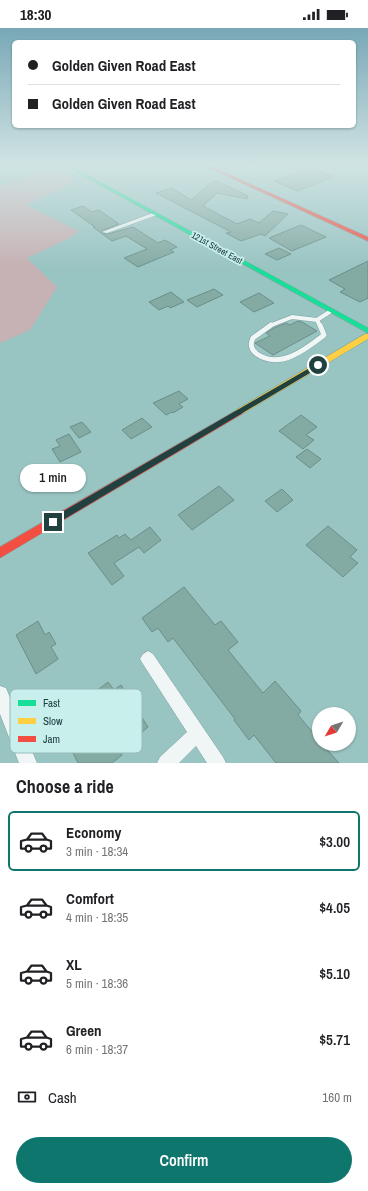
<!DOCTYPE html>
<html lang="en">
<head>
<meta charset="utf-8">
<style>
  :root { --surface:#fff; --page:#f6f6f6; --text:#202124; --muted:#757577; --line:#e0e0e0; --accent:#0f766e }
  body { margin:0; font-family:"Archivo Narrow",sans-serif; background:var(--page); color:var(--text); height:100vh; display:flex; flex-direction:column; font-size:15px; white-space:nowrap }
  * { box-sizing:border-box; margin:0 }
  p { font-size:13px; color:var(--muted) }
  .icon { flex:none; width:22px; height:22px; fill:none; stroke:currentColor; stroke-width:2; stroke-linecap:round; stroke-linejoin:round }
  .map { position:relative; height:735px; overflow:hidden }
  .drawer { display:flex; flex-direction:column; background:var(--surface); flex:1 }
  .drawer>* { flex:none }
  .banner { position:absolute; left:12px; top:12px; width:344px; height:88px; border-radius:6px; box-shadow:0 1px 3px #0004; display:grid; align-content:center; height:88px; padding:0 16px; background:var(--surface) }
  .needle { width:26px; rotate:231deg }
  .controls { position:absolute; left:312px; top:679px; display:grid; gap:8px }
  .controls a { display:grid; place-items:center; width:44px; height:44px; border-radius:50%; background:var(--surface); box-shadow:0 1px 3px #0004; font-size:20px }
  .end { position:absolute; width:18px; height:18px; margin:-9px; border:5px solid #204140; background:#fff; box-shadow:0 0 0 2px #fff }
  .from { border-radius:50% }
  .bubble { position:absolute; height:28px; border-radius:14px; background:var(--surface); box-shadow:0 1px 3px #0004; font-size:13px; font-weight:600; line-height:28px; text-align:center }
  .banner b { display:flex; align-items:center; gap:14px; height:38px; font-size:15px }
  .banner b+b { border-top:1px solid var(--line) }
  .banner i { width:10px; height:10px; background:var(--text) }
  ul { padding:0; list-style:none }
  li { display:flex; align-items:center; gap:12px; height:60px; margin:0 8px 6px; padding:0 8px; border:2px solid transparent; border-radius:6px }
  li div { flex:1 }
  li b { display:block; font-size:15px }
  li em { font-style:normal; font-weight:600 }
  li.selected { border-color:var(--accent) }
  li>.icon { width:36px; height:36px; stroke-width:1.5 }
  h2 { padding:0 16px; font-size:18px; line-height:48px }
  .pay { display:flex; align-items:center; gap:10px; height:44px; padding:0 16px; font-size:15px }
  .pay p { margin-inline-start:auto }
  .action { display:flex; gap:8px; margin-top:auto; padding:8px 16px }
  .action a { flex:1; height:46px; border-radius:24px; background:var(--accent); color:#fff; font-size:16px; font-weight:600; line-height:46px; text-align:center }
  .status { display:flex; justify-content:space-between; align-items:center; height:28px; padding:0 20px; background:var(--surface); direction:ltr }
  .status svg { height:11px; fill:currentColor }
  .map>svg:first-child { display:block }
  .green { fill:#c6b1b4 }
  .building { fill:#84aaa4; stroke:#6c8e89 }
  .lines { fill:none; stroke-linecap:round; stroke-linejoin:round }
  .lane-far1-casing { stroke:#7fa2a1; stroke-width:5 }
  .lane-casing { stroke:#7fa2a1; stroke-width:6 }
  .street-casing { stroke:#7fa2a1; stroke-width:1 }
  .fast-casing { stroke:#7fa2a1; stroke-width:1 }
  .slow-casing { stroke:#7fa2a1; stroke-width:1 }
  .jam-casing { stroke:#7fa2a1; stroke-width:1 }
  .lane-far1 { stroke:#f0f6f6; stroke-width:4 }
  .lane { stroke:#f0f6f6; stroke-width:5 }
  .street { fill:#f0f6f6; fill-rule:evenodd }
  .fast { fill:#16e098; fill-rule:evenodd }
  .slow { fill:#ffcf43; fill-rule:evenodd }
  .jam { fill:#f24e42; fill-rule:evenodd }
  .route { fill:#204140 }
  .labels { text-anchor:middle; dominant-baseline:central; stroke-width:3.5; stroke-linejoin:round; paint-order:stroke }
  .far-street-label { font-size:9px; fill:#204140; stroke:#c9efed }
  .key { fill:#c9efed; stroke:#96bbb9; stroke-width:1 }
  .key-label { font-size:11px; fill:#204140 }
</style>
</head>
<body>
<div class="status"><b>18:30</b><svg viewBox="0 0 49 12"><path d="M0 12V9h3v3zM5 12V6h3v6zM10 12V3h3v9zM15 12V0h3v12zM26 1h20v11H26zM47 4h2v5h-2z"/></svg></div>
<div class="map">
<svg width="368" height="735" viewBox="0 0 368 735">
  <rect width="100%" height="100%" fill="#98c4c2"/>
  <path class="green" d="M 53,140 L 76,153 L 26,177 L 79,203 L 70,210 L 27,230 L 57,259 L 30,302 L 0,315 L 0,158 Z"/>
  <path class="building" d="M 312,140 L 334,149 L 297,163 L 274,153 Z
    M 213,153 L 217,153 L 248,168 L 247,171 L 217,165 L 203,178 L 237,196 L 250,191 L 259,195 L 273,183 L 288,186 L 265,208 L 261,206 L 241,213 L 226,205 L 231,204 L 156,165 L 172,160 L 191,172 Z
    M 83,178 L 92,184 L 99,182 L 119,196 L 101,203 L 102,205 L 108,206 L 133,199 L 158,215 L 165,212 L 177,219 L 170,222 L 174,224 L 138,239 L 124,230 L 147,221 L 126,208 L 112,213 L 93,199 L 95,199 L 71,182 Z
    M 301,197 L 326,209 L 292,223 L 269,210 Z
    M 279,220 L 291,226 L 277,232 L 265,226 Z
    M 368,233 L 368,270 L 360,274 L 340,264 L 345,261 L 329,252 Z
    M 214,261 L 223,267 L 197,279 L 187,272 Z
    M 171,264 L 184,274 L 170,280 L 168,278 L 159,282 L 149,274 Z
    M 259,265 L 274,275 L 254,284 L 240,274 Z
    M 298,293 L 302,294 L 317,303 L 273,327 L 255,315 L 270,308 L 266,305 L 274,300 L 286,295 L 290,297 Z
    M 179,363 L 188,371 L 179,376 L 183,379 L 173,385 L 172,384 L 166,387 L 153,375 Z
    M 301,387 L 317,399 L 306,407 L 314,412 L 303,421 L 279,403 Z
    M 142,390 L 152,399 L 131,411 L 122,402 Z
    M 82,394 L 91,404 L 79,410 L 70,399 Z
    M 69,406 L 81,424 L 60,434 L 52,421 L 60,418 L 56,412 Z
    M 307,421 L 321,431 L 310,440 L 296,429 Z
    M 219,458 L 234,472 L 192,502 L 178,487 Z
    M 282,461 L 293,472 L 277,484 L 265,473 Z
    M 328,498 L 357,522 L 350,529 L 358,535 L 343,549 L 306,517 Z
    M 150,499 L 161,512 L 144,525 L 139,519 L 114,535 L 124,548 L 112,557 L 88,525 L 117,507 L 119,510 L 125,506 L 131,512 Z
    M 184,559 L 215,597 L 221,593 L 238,614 L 228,622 L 263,665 L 275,653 L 301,683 L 298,687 L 319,712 L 319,716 L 322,716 L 339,735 L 276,735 L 254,707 L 249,712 L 234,692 L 235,691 L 173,610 L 168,614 L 158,600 L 152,604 L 142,590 Z
    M 38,593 L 45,607 L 49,604 L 56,616 L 51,619 L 58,631 L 36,646 L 16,607 Z
    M 108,654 L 114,662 L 121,657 L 148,699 L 120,723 L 122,727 L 112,735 L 78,735 L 69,717 L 108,686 L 95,664 Z"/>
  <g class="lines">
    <defs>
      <path id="lane-far1" d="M 317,292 L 320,298
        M 317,292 L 331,283
        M 269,298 L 292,289 L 317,292"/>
      <path id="lane" d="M 271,297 L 253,310 C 250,316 251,322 257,326 C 280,342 306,321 324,307 L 320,297"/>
      <path id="street" d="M 155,184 L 158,186 L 157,187 L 107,205 L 102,204 Z
        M 148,623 L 153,626 L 223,729 L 226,735 L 207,735 L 196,718 L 179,735 L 157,735 L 160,729 L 187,704 L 143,636 L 140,631 L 143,626 Z
        M 0,658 L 6,660 L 37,735 L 19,735 L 0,686 Z"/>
      <path id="fast" d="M 64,137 L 69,137 L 368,300 L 368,305 Z"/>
      <path id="slow" d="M 365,306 L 368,306 L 368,311 L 242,386 L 236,386 L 234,384 L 236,382 Z"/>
      <path id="jam" d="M 203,137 L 208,137 L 368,209 L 368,213 Z
        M 239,381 L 244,384 L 242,386 L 0,530 L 0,519 Z"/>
    </defs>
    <use href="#lane-far1" class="lane-far1-casing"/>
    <use href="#lane" class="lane-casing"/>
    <use href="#street" class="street-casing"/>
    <use href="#fast" class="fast-casing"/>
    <use href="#slow" class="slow-casing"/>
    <use href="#jam" class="jam-casing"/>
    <use href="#lane-far1" class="lane-far1"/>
    <use href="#lane" class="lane"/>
    <use href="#street" class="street"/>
    <use href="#fast" class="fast"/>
    <use href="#slow" class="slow"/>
    <use href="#jam" class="jam"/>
  </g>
  <linearGradient id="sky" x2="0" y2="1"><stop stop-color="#78a8b6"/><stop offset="0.57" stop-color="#d1e4e4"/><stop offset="1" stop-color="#d1e4e4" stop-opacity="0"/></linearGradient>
  <rect width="368" height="240" fill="url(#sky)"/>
  <path class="route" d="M 318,335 L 321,337 L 320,339 L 56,496 L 50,496 L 50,491 Z"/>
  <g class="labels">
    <g class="far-street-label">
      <text transform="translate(217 220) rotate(29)">121st Street East</text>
    </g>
  </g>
  <rect x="10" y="661" width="132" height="64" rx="6" class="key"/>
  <rect x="18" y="672" width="18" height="6" fill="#16e098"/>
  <rect x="18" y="690" width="18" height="6" fill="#ffcf43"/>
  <rect x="18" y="708" width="18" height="6" fill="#f24e42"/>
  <g class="key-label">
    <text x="43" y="679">Fast</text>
    <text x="43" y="697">Slow</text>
    <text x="43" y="715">Jam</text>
  </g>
</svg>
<div class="controls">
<a><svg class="needle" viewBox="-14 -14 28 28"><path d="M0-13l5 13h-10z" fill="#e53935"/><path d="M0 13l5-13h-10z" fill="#757577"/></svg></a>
</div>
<i class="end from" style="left:318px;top:337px"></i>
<i class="end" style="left:53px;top:494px"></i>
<div class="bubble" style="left:20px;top:436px;width:66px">1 min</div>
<div class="banner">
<b><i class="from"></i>Golden Given Road East</b>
<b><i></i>Golden Given Road East</b>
</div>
</div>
<section class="drawer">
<h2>Choose a ride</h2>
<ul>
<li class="selected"><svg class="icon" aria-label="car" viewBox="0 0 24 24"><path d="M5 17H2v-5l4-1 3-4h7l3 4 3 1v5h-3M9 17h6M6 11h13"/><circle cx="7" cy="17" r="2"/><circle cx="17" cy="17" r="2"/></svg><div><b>Economy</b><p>3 min · 18:34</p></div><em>$3.00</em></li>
<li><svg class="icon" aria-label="car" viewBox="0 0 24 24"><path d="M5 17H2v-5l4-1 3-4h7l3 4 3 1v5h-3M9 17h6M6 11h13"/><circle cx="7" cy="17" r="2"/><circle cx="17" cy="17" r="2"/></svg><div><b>Comfort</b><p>4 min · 18:35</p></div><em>$4.05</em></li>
<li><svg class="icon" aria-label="car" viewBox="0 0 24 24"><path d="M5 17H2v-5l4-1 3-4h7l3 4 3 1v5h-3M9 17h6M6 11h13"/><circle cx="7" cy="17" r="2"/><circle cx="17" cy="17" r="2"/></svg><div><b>XL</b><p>5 min · 18:36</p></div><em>$5.10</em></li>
<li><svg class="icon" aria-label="car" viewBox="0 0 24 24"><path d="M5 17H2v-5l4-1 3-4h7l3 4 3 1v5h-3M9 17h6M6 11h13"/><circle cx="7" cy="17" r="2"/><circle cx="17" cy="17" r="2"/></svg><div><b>Green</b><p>6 min · 18:37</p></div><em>$5.71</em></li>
</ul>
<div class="pay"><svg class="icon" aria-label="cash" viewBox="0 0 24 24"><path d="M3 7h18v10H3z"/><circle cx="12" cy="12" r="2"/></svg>Cash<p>160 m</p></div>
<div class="action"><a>Confirm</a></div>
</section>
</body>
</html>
